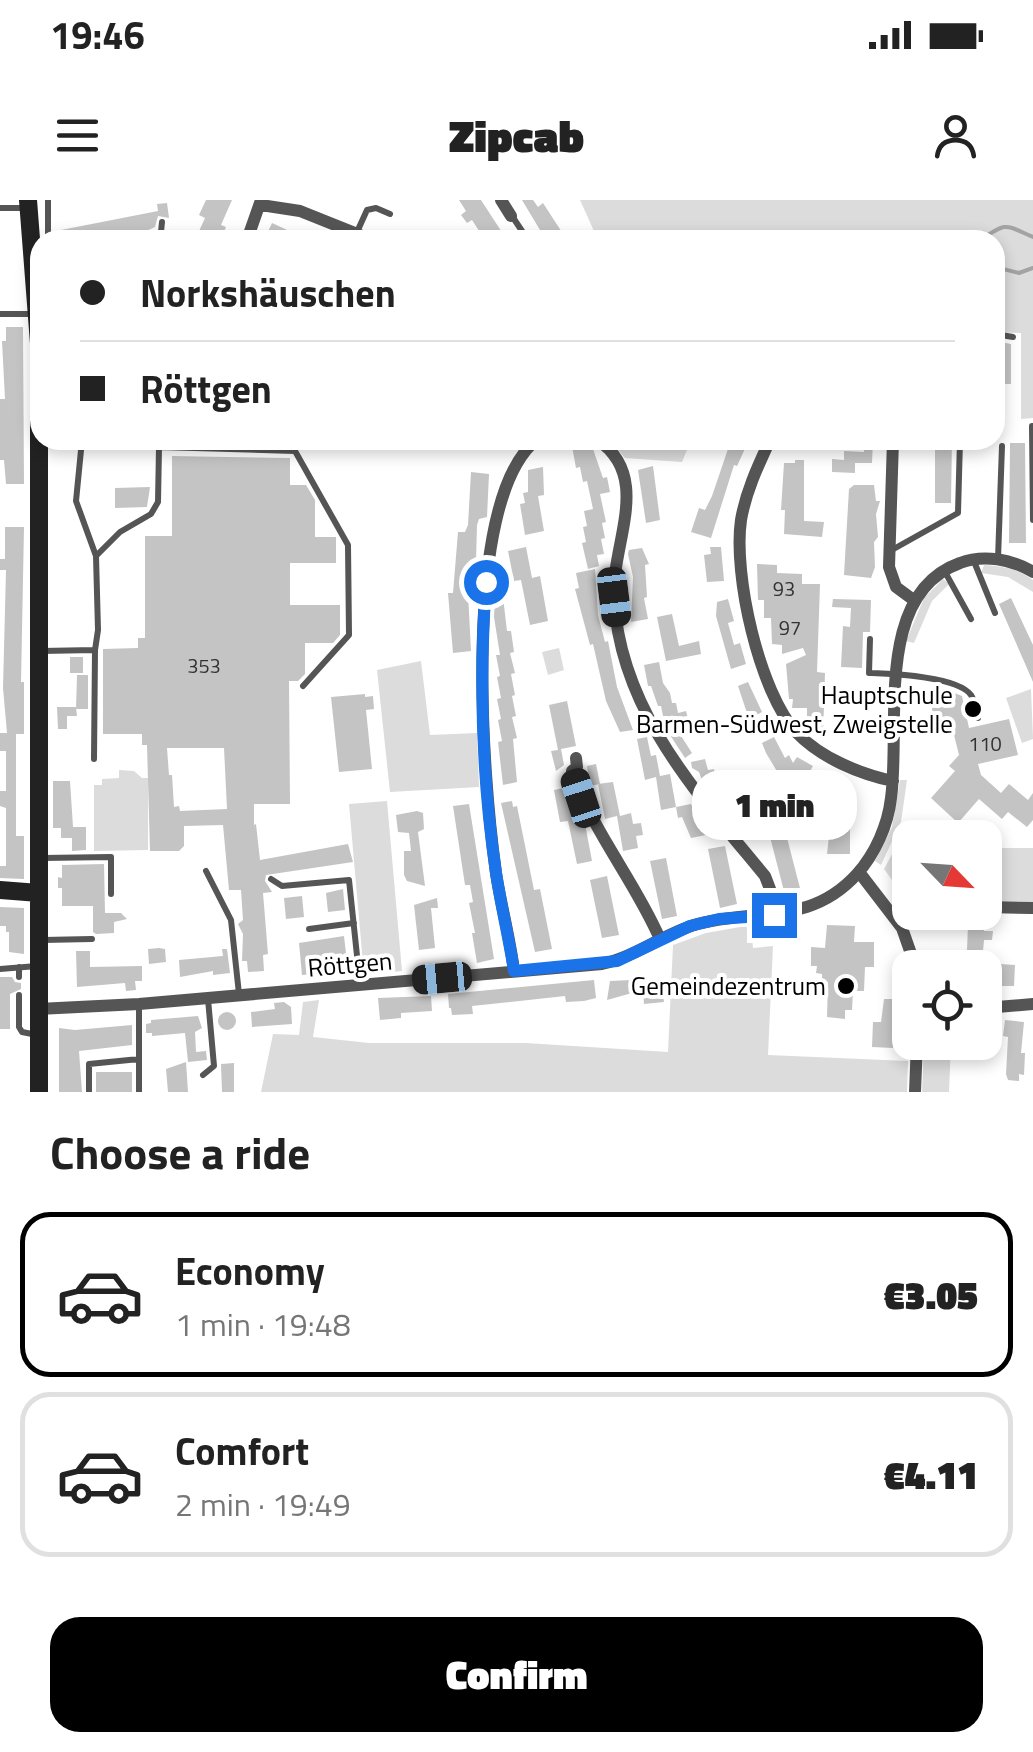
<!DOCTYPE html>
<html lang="en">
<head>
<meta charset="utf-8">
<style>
  :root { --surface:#fff; --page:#f2f2f2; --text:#222; --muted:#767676; --line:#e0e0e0; --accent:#000 }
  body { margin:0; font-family:"Titillium Web",sans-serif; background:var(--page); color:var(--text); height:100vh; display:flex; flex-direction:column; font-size:38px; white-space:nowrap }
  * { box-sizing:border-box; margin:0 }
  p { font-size:32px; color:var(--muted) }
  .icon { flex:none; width:55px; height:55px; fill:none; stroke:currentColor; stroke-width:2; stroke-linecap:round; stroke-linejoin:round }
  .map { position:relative; height:892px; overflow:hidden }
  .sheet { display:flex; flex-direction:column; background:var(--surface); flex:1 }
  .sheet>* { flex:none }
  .top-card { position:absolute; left:30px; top:30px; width:975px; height:220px; border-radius:30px; box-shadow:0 5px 15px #0003; display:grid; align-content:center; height:220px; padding:0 50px; background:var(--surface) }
  .needle { width:65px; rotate:115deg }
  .buttons { position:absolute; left:892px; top:620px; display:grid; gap:20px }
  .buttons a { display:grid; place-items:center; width:110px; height:110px; border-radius:20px; background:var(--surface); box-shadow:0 5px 15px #0003; font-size:50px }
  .end { position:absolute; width:45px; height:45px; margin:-22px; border:12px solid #1a73e8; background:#fff; box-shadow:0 0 0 5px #fff }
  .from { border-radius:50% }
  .bubble { position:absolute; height:70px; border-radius:30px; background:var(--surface); box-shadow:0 5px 15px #0003; font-size:32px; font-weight:800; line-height:70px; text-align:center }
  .car { position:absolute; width:30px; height:60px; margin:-30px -15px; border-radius:12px; box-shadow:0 0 8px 2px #0007; background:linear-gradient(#222 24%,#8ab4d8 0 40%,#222 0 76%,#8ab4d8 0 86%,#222 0) }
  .top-card b { display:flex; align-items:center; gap:35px; height:95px; font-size:38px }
  .top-card b+b { border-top:2px solid var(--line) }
  .top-card i { width:25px; height:25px; background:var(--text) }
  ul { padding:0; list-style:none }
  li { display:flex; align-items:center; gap:30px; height:165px; margin:0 20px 15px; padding:0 30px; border:5px solid var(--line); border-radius:30px }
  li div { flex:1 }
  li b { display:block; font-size:38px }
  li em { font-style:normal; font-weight:800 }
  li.active { border-color:var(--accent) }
  li>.icon { width:90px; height:90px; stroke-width:1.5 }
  h2 { padding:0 50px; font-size:45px; line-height:120px }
  .action { display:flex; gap:20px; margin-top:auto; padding:20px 50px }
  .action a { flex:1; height:115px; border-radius:30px; background:var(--accent); color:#fff; font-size:40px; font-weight:800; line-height:115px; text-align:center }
  .status { display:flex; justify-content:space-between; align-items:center; height:70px; padding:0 50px; background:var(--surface); direction:ltr }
  .status svg { height:28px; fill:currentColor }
  header { display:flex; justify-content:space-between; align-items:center; height:130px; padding:0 50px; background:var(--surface); font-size:45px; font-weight:800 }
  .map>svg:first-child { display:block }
  .green { fill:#dcdcdc }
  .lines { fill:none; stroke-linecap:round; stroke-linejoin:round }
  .stream { stroke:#a3a3a3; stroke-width:4 }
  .building { fill:#c4c4c4; fill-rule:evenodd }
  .lane { stroke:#555; stroke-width:6 }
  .street { stroke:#555; stroke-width:12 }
  .secondary { stroke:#222; stroke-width:18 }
  .route { stroke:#1a73e8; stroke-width:12 }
  .poi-dot { fill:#000; stroke:#fff; stroke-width:4 }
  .labels { text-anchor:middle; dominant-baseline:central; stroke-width:8; stroke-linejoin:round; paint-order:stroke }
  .number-label { font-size:20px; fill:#313131 }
  .poi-label { font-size:25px; fill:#000; stroke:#fff; text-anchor:end }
  .street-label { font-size:25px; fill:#000; stroke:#fff }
</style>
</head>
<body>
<div class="status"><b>19:46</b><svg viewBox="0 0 49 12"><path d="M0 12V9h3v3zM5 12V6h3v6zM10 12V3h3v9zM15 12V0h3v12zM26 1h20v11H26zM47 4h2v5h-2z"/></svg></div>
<header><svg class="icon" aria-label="menu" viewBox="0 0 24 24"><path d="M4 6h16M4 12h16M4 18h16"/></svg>Zipcab<svg class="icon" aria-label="person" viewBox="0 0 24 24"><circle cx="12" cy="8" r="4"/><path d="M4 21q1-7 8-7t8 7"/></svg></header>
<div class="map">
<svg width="1033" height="892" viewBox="0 0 1033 892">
  <rect width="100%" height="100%" fill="#fff"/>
  <path class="green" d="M 580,0 L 1033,0 L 1033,218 L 1021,219 L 1021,133 L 995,132 L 995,40 L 598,40 Z
    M 610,240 L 691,240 L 682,262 L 625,258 Z
    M 984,365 C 1002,366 1018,369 1033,380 L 1033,392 L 1008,377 L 981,373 Z
    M 943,379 L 949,384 L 932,401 L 914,443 L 906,441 L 924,398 Z
    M 559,448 L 564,470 L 548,475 L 542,452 Z
    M 421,461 L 430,535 L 477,533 L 479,587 L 390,592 L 377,470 Z
    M 1031,489 L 1033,539 L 1022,543 L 1006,498 Z
    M 119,570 L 134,571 L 142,578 L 148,578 L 148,650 L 94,651 L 94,585 L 102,585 L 102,579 L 119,578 Z
    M 900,580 L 907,580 L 901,622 L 881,665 L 875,661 L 892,627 Z
    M 387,601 L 402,771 L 364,775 L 349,604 Z
    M 896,647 L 910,647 L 910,705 L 884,669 Z
    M 985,648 L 1033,648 L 1033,706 L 985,705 Z
    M 740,727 L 751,727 L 753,748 L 773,746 L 768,855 L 908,861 L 907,892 L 261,892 L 273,834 L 299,835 L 303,802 L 319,800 L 313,837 L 369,843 L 526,843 L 668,852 L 673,745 L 706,733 Z
    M 924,843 L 951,843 L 949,892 L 922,892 Z"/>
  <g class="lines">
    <path class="stream" d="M 980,40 C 1008,22 1003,24 1033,37
      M 995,67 L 1019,73 L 1033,68"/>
  </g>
  <path class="building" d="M 206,0 L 232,0 L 221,25 L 226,27 L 221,40 L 195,40 L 205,18 L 199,15 Z
    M 459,0 L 481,0 L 507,40 L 485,40 L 472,20 L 467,23 L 461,15 L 466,11 Z
    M 522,0 L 533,0 L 538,7 L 543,3 L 567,40 L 546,40 Z
    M 167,3 L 169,18 L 158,16 L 155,27 L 144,32 L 93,40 L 63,40 L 61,30 L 158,11 L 157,4 Z
    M 272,23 L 309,40 L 264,40 Z
    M 6,127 L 23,127 L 24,284 L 6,284 L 4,260 L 0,260 L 0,199 L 5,199 L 2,141 L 6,141 Z
    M 995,141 L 1011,144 L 1011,184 L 995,184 Z
    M 731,240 L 749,240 L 737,266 L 734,265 L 711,338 L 691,332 L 699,308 L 705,310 L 712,296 Z
    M 864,240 L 873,240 L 872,263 L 855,263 L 855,273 L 832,272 L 832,259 L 844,260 L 844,251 L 864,252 Z
    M 939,240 L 952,240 L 951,303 L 935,303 L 935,247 L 939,247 Z
    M 584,243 L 586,250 L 593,249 L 603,278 L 607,277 L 610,292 L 600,294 L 606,322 L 602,323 L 605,338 L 601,339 L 604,354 L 597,355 L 599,366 L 588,369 L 582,343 L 586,342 L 583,327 L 587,326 L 584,311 L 593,309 L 587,281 L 583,282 L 580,267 L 576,268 L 572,246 Z
    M 1010,243 L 1025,243 L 1026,343 L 1009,343 Z
    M 172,256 L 290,258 L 290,285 L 306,285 L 315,300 L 315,337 L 336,337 L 336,363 L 290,363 L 290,405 L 340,405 L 340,435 L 333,443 L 305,443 L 305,474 L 298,481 L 289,481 L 290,604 L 254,604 L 254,625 L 256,624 L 260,660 L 348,644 L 353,662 L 266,675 L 265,681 L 272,692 L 263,693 L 268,754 L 263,755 L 264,771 L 248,772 L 247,761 L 242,761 L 243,734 L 238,724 L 243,720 L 241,690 L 229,690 L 223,625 L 184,626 L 184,646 L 179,651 L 150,651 L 147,545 L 142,545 L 142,534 L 103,534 L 103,449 L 138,448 L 138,438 L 145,438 L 145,336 L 172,336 ZM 167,548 L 224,548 L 227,609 L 180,611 L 179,606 L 174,607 L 172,575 L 169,575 Z
    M 795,260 L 804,260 L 804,321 L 824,322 L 822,337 L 784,334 L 785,310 L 781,310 L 784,263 L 795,263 Z
    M 653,266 L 660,320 L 646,323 L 638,270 Z
    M 543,267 L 544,295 L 538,296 L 544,331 L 525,335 L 520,304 L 525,303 L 523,293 L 528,292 L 528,270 Z
    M 471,272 L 489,274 L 487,317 L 479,319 L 477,325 L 476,362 L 472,362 L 472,393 L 468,393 L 471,451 L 453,453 L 448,393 L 453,393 L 458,332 L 465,332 L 468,325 Z
    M 854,285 L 874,285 L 876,301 L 880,301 L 876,314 L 878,337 L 874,342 L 875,367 L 871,378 L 844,375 L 849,289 Z
    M 150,287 L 147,307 L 115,308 L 115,288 Z
    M 5,327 L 24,327 L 21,482 L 24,482 L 24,534 L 16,534 L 16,636 L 24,636 L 24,679 L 0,678 L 0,666 L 6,666 L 6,608 L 0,606 L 0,591 L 6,591 L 6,551 L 0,551 L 0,533 L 7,533 L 3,488 L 6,370 L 0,370 L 0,359 L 5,359 Z
    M 526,347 L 532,378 L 540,376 L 548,421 L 530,425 L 521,380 L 514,381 L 508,351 Z
    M 710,347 L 721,347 L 724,381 L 707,382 L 704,355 L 711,354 Z
    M 642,348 L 649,364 L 645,365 L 647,397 L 644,398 L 648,419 L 631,422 L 633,377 L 628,354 L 629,350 Z
    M 757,364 L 777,365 L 777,373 L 802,374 L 802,384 L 820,384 L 817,472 L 825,473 L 823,536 L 814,535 L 813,519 L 807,519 L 807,508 L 792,508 L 793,499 L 789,499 L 786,464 L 806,455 L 803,448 L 782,454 L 782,445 L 772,444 L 771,418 L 764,418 L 764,400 L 758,400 Z
    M 595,369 L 598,415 L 605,442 L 608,441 L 617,487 L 633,530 L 620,532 L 606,501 L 593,444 L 590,445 L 575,389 L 579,388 L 576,373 Z
    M 503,397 L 507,431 L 511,431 L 514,452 L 510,453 L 515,473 L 511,474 L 515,495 L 512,496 L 516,516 L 512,517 L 517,538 L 513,539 L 517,582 L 503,585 L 498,542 L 502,541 L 498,520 L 501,519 L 497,499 L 501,498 L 497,477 L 500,476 L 496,455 L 500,455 L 494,417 L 495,399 Z
    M 1011,398 L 1033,445 L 1033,482 L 999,404 Z
    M 728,399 L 734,421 L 728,423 L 734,445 L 740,443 L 746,464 L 731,469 L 716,416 L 717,402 Z
    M 833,399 L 871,400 L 870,432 L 863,432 L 862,468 L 841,467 L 843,426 L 850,427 L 851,408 L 832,407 Z
    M 672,414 L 679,446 L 699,441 L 701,454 L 666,461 L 657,417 Z
    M 70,457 L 83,457 L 83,473 L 70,473 Z
    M 659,462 L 663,483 L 670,493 L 672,503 L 676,503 L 678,513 L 686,511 L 689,522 L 674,525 L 692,553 L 685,558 L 668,532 L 666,516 L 663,516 L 661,506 L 658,506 L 651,486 L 648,486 L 644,465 Z
    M 77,475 L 88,475 L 88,509 L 76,509 Z
    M 748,482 L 762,512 L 749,519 L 738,486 Z
    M 945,489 L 962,496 L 969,528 L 1009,519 L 1018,555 L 978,564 L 981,575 L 1001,593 L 1009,584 L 1028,600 L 1033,593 L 1033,620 L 1027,627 L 1008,612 L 1002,619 L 979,599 L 958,623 L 931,598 L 955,571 L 949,566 L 959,555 L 953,531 L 935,534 L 930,491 Z
    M 365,494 L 365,497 L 373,496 L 374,509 L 366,510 L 372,569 L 339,572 L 331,497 Z
    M 567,501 L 576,546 L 561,549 L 564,565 L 556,571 L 551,551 L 558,550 L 549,505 Z
    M 57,507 L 76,507 L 77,516 L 67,516 L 67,529 L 58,529 Z
    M 647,537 L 651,556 L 656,555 L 660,576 L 670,574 L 676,607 L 661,610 L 656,577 L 645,580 L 637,539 Z
    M 774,537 L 785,558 L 789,555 L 793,563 L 797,557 L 813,566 L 802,586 L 778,573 L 766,553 L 762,543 Z
    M 705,559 L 708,570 L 714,569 L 716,581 L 722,579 L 725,591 L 731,590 L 733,601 L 719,604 L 716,593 L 711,594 L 707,582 L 703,583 L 699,572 L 692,568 L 691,562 Z
    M 596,564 L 600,584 L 590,586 L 587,566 Z
    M 53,581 L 70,581 L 73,627 L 86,627 L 86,650 L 72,651 L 72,638 L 61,638 L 61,628 L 53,628 Z
    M 613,582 L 620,616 L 631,613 L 633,624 L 641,623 L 643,635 L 636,636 L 638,648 L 623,651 L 617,616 L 605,619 L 598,584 Z
    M 822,586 L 843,586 L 843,622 L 850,622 L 850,654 L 827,654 L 830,627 L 822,627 Z
    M 568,587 L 576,619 L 572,620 L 581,618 L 585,624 L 592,661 L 577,664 L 568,621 L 560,622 L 554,590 Z
    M 512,601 L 513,607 L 517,606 L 534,690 L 540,689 L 552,749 L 535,752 L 501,603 Z
    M 469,604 L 494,759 L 477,763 L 472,733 L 475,733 L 469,703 L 473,702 L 470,685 L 465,685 L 453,606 Z
    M 691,604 L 700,625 L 704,624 L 706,635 L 691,638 L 682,617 L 678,618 L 676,607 Z
    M 745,607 L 748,619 L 754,618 L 755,624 L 760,623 L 763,638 L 749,640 L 741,632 L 739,621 L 733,621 L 731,610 Z
    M 417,611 L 423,613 L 424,629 L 418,632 L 425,686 L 407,681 L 404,675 L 404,651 L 411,651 L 409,633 L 398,632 L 396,615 Z
    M 786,634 L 801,692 L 785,695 L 770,637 Z
    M 725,646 L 737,704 L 720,708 L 708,649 Z
    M 666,658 L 677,716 L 662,719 L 650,661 Z
    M 104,664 L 105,713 L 121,713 L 127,719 L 114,722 L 114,733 L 96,734 L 93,732 L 93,706 L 62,706 L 62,688 L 58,688 L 58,677 L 62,678 L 62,665 Z
    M 607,676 L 619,735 L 602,738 L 590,680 Z
    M 343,689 L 345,710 L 328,712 L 326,693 Z
    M 302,696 L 304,717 L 286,719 L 284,698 Z
    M 437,698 L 438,708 L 431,708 L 435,748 L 419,750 L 414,705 Z
    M 0,707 L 24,708 L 24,754 L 9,752 L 9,732 L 6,732 L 6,726 L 0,726 Z
    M 827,725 L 855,726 L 854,742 L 874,742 L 874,767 L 865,767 L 864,791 L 853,791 L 852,810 L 845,810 L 845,819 L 827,817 L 828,782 L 822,781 L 822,774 L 816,773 L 817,766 L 811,766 L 811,747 L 825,748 Z
    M 968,725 L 984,726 L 984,731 L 993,731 L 992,740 L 984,740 L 983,751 L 967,750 Z
    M 344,736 L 347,762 L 328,764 L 329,773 L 302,775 L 299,743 Z
    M 159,748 L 165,749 L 166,762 L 149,764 L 148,749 Z
    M 222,749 L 227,749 L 230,773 L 213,775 L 213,771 L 180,777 L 179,760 L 223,756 Z
    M 76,751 L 90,751 L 90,767 L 142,766 L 142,781 L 135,781 L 136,790 L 126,791 L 125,783 L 77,787 Z
    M 1000,764 L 1015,765 L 1014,786 L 985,786 L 985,771 L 1000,771 Z
    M 0,777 L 12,777 L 15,782 L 21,783 L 21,789 L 10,794 L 10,829 L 0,829 Z
    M 594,780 L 596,798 L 584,801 L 566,802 L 565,796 L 472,806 L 473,814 L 452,815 L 451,808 L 449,808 L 448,794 Z
    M 631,780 L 632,793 L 607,800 L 610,781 Z
    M 662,787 L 664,802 L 644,804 L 643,789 Z
    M 431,796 L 432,811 L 401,813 L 401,818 L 380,820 L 378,798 Z
    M 884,799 L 897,799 L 893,848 L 872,847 L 873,822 L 881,822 Z
    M 284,802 L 291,807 L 292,824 L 252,827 L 251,812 L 275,809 L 274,803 Z
    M218 821a9 9 0 1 1 18 0a9 9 0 1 1-18 0Z
    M 198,816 L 202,828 L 195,832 L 196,852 L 206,851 L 207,860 L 188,862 L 185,833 L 152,836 L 152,833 L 146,833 L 146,824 L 151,823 L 151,820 Z
    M 1005,820 L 1024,822 L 1021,853 L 1025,853 L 1024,875 L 1019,874 L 1019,881 L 1008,880 L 1006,874 L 1008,837 L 1003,836 Z
    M 132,825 L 132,845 L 79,851 L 82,892 L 59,892 L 59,828 L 75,830 Z
    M 186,862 L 188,892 L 168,892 L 166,869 Z
    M 234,863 L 234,892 L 222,892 L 221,864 Z
    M 96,872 L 132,872 L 132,892 L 96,892 Z"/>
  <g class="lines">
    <path class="lane" d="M 0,8 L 27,8
      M 512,16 L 528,40
      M 357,32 L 367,10 L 376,8 L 390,14
      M 48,40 L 48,0
      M 142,40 L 161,32 L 162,22
      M 0,114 L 35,114
      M 995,134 L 1013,137
      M 1032,226 L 1033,320
      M 82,240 L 76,301 L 96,356 L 98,430 L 95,450 L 94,559
      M 890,351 L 958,313 L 960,240
      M 96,356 L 120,332 L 151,314 L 158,302 L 159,247 L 295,251 L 348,345 L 349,435 L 303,486
      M 973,359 L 995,413
      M 998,359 L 1002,246
      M 945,372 L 971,419
      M 870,439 L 869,473 C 892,474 957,476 971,495 C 975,501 976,510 978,518
      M 41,451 L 95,450
      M 43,658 L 111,657 L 111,694
      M 206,671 L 231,720 L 239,794
      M 271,679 L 282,686 L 349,680 L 360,784
      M 309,729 L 354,723
      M 43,740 L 92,739
      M 0,769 L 37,766
      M 19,777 L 19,767
      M 19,795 L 19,827 L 22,832 L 37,835
      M 139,806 L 139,892
      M 203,875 L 214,866 L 208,799
      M 89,892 L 89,864 L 139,859"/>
    <path class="street" d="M 501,0 L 511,16
      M 261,5 L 300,11 L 360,35
      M 247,40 L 261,0
      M 598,240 C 653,278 611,344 614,398 C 620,511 697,593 765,676 L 770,689 L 774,715
      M 770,240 C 758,266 746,291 741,320 C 733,374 759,492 797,533 C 821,558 860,574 893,581
      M 893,240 L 889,367 L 896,387 L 915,401
      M 576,558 L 577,567 L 572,571 C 592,631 635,681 660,739
      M 859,672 L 902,728 L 916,768
      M 985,707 L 1033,708
      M 894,715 L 910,711
      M 514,771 C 510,738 501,706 496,673 C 483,580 460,304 536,240
      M 985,808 L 1033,804
      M 38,809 L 139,804 L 602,764 C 635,757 662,735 694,725 C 755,707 809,727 857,674 C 875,654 888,625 891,598 C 901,527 873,394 960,363 C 983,354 1012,359 1033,372
      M 915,892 L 917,842"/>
    <path class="secondary" d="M 28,0 L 39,143 L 39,892
      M 0,690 L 39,693"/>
  </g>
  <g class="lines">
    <path class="route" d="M 486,382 C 479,479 482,578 496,673 C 501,706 509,738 514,771 L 617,761 L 690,726 L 719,719 L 774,715"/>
  </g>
  <g class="poi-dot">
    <circle cx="973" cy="509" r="10"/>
    <circle cx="846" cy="786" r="10"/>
  </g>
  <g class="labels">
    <g class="number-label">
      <text x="784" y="388">93</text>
      <text x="790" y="427">97</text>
      <text x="204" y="465">353</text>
      <text x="985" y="543">110</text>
    </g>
    <g class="poi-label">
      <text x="953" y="495">Hauptschule<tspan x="953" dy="29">Barmen-Südwest, Zweigstelle</tspan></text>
      <text x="826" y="786">Gemeindezentrum</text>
    </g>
    <g class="street-label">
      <text transform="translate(350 764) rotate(-5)">Röttgen</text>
    </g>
  </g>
</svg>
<div class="buttons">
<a><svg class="needle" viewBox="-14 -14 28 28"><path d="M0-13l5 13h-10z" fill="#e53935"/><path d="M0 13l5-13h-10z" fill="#767676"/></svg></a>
<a><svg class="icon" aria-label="locate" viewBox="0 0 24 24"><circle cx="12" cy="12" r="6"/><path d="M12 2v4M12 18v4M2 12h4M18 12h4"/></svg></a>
</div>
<i class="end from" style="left:486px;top:382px"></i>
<i class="end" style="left:774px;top:715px"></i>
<div class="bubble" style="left:692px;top:570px;width:165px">1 min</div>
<i class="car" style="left:614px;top:397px;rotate:173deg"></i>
<i class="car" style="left:581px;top:598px;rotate:342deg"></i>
<i class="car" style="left:442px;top:778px;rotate:265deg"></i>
<div class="top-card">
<b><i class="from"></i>Norkshäuschen</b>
<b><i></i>Röttgen</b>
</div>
</div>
<section class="sheet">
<h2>Choose a ride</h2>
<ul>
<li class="active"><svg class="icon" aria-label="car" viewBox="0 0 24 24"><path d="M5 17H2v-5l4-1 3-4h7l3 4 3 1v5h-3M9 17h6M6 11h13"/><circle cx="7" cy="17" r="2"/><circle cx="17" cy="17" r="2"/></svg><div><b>Economy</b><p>1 min · 19:48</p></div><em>€3.05</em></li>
<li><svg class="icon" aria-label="car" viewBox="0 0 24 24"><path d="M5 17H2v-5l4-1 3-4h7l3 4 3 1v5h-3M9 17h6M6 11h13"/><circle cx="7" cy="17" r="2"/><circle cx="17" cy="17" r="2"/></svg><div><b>Comfort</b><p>2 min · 19:49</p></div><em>€4.11</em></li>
</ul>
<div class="action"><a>Confirm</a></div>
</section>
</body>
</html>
